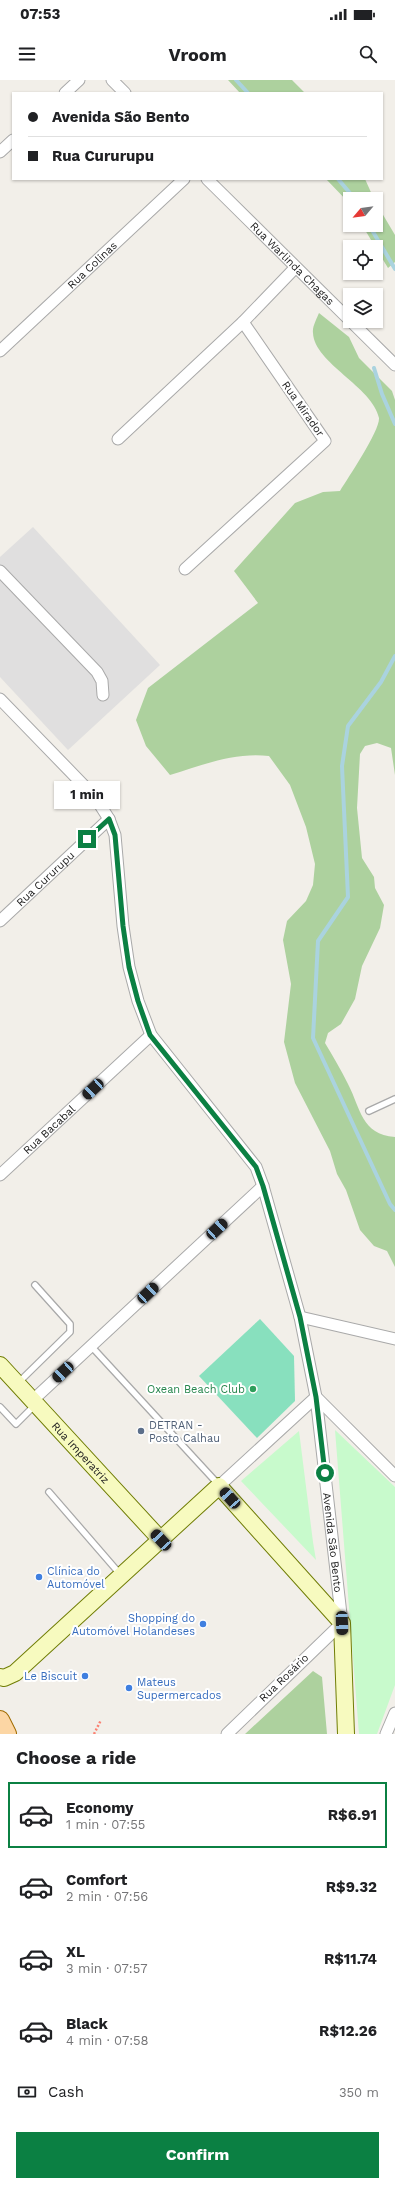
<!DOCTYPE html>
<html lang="en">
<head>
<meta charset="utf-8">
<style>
  :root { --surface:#fff; --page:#f2f2f2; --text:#202124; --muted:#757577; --line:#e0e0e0; --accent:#0b8043 }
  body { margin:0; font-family:"Work Sans",sans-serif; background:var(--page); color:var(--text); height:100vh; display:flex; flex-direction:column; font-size:15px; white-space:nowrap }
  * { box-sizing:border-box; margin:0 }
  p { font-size:13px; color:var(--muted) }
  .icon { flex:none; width:22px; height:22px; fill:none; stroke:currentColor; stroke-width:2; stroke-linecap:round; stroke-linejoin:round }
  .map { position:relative; height:1654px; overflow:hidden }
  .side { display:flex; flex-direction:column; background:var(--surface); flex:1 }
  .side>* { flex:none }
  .guide { position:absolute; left:12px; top:12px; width:371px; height:88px; border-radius:0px; box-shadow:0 1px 3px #0004; display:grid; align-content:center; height:88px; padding:0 16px; background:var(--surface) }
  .needle { width:26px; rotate:241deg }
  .fabs { position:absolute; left:343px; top:112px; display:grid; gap:8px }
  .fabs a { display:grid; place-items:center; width:40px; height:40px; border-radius:0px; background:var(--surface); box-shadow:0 1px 3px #0004; font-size:20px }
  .end { position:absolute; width:18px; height:18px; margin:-9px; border:5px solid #0b8043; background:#fff; box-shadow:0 0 0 2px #fff }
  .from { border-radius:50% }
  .bubble { position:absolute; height:28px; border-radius:0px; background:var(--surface); box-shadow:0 1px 3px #0004; font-size:13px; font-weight:700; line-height:28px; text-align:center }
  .car { position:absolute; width:12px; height:24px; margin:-12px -6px; border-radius:5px; box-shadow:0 0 3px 1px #0007; background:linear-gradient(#222 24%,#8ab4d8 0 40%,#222 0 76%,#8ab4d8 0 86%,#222 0) }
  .guide b { display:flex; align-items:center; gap:14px; height:38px; font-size:15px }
  .guide b+b { border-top:1px solid var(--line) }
  .guide i { width:10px; height:10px; background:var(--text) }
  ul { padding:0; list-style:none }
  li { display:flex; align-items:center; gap:12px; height:66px; margin:0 8px 6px; padding:0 8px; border:2px solid transparent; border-radius:0px }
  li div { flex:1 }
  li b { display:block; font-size:15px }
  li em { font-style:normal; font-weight:700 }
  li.current { border-color:var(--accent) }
  li>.icon { width:36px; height:36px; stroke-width:1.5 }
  h2 { padding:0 16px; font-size:18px; line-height:48px }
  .pay { display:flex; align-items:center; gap:10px; height:44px; padding:0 16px; font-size:15px }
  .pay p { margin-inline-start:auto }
  .button { display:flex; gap:8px; margin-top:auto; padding:8px 16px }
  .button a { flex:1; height:46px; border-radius:0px; background:var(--accent); color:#fff; font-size:16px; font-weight:700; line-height:46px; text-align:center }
  .status { display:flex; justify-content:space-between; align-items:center; height:28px; padding:0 20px; background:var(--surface); direction:ltr }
  .status svg { height:11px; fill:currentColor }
  header { display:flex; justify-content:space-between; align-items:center; height:52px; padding:0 16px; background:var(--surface); font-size:18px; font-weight:700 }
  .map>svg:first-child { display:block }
  .residential { fill:#e0dfdf }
  .forest { fill:#add19e }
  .park { fill:#c8facc }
  .pitch { fill:#88e0be }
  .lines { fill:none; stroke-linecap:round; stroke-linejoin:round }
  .stream { stroke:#aad3df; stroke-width:4 }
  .lane-casing { stroke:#a9a9a9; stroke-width:8 }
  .street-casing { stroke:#a9a9a9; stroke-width:13 }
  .secondary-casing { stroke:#707d05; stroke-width:18 }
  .primary-casing { stroke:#a06b00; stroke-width:20 }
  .path { stroke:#fa8072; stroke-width:2.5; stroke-dasharray:2 2; stroke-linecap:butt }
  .lane { stroke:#fff; stroke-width:5.5 }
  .street { stroke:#fff; stroke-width:11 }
  .secondary { stroke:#f7fabf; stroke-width:16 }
  .primary { stroke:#fcd6a4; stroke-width:18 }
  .route { stroke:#0b8043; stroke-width:5 }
  .leisure-dot { fill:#2e9e5b; stroke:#fff; stroke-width:1.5 }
  .service-dot { fill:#5c6f8a; stroke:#fff; stroke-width:1.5 }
  .shop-dot { fill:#3f7fe0; stroke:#fff; stroke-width:1.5 }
  .labels { text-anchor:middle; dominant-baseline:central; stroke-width:4; stroke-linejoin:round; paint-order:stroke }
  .street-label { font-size:11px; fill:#222; stroke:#fff }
  .leisure-label { font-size:11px; fill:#27864d; stroke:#fff; text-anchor:end }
  .service-label { font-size:11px; fill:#4e5e75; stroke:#fff; text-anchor:start }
  .shop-label { font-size:11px; fill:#366cbe; stroke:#fff; text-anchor:start }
</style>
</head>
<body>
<div class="status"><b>07:53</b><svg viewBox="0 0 49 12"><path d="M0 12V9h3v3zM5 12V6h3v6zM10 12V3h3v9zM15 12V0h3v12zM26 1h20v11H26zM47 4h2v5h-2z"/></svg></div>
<header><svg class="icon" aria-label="menu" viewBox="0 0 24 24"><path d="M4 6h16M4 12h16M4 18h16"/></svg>Vroom<svg class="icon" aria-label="search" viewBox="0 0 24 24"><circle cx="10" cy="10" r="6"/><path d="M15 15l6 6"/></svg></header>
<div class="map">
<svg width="395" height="1654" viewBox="0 0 395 1654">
  <rect width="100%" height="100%" fill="#f2efe9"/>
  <path class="residential" d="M 33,447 L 160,585 L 68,670 L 0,597 L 0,477 Z"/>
  <path class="forest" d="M 228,0 L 292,0 L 305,13 L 240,13 Z
    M 326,99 L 365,99 L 374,119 L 350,119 L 350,124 Z
    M 376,123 L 395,155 L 395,182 L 388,188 L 362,145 L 376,145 Z
    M 319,233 L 349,257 L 359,278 L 392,311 L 395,320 L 395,695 L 391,668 L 377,663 L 365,666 L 360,674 L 357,728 L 362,778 L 374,797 L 375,808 L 384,825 L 380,848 L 362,886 L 355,919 L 341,944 L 328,953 L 325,963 C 333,976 341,990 348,1004 C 361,1029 361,1054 395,1057 L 395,1187 L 387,1171 L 374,1166 L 360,1150 L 346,1110 L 337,1094 L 330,1071 L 295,1003 L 284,962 L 291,904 L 283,860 L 287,841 L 306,821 L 313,805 L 315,784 L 306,747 L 290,705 L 269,676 C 234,672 203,685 170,695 L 146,666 L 136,640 L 148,608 L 258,523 L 234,491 L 295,423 L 323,412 L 340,411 C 348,398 380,351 379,338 C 373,307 314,283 313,253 C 312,247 317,238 319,233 Z
    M 313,1591 L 322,1597 L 327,1654 L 245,1654 Z"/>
  <path class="park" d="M 335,1350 L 395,1407 L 395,1605 L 377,1654 L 359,1654 Z
    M 299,1351 L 313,1462 L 316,1480 L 241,1401 Z"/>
  <path class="pitch" d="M 260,1239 L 294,1276 L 295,1321 L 257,1358 L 199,1296 Z"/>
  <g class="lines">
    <path class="stream" d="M 236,0 L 248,13
      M 338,99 L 355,119
      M 369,145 L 395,189
      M 374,288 L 382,314 L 395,344
      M 395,576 L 381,602 L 348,646 L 342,686 L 348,817 L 318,861 L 313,958 L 390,1124 L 395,1130"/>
    <defs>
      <path id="lane" d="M 369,1031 L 395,1019
        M 91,1266 L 218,1404
        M 18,1303 L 70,1252 L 70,1244 L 35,1205
        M 0,1327 L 16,1344 L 35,1325
        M 49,1412 L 120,1494"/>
      <g id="street">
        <path d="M 112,0 L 125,13"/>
        <path d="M 65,13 L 79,0"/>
        <path d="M 0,72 L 13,60"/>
        <path id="s1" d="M 207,99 L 395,285"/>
        <path id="s2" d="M 0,271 L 184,99"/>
        <path d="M 118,359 L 243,242 L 295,188"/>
        <path d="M 185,489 L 325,361 L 243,242"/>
        <path d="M 0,491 L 97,592 L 102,601 L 103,615"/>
        <path id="s3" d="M 0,619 L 95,717 L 109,739 L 115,755 L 123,846 L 129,887 L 138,921 L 151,955 L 256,1087 L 263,1106 L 300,1237 L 316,1317 L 342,1543 L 227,1654"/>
        <path id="s4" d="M 0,841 L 109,739"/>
        <path id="s5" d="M 0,1095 L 151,955"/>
        <path d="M 300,1237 L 395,1259"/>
        <path d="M 316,1317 L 395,1396"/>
        <path d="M 33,1320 L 263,1106"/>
        <path d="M 219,1406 L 316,1317"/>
        <path d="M 386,1654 L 395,1633"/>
      </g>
      <g id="secondary">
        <path id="s6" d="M 0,1285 L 161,1460"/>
        <path d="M 0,1597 L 4,1598 L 15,1593 L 219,1406 L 342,1543 L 346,1654"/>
      </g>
      <path id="primary" d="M 0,1640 L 7,1654"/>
    </defs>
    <use href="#lane" class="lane-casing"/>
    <use href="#street" class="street-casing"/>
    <use href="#secondary" class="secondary-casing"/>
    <use href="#primary" class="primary-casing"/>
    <path class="path" d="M 94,1654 L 101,1640"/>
    <use href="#lane" class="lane"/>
    <use href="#street" class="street"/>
    <use href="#secondary" class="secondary"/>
    <use href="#primary" class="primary"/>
  </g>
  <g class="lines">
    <path class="route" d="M 87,759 L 109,739 L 115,755 L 123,846 L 129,887 L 138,921 L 150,955 L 256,1087 L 263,1106 L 300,1237 L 316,1317 L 325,1393"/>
  </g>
  <circle class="leisure-dot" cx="253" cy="1309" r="4"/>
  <circle class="service-dot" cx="141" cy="1351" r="4"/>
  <g class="shop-dot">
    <circle cx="39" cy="1497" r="4"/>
    <circle cx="203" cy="1544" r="4"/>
    <circle cx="85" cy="1596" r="4"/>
    <circle cx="129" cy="1608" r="4"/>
  </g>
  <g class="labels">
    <g class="street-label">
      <text stroke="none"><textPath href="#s1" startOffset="120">Rua Warlinda Chagas</textPath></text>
      <text stroke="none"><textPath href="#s2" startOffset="126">Rua Colinas</textPath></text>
      <text transform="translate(303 329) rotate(55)">Rua Mirador</text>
      <text stroke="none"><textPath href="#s4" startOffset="62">Rua Cururupu</textPath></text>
      <text stroke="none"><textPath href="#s5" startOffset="67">Rua Bacabal</textPath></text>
      <text stroke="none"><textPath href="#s6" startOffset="119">Rua Imperatriz</textPath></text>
      <text stroke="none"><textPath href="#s3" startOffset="937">Avenida São Bento</textPath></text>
      <text transform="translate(284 1598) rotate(-44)">Rua Rosário</text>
    </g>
    <g class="leisure-label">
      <text x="245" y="1309">Oxean Beach Club</text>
    </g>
    <g class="service-label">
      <text x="149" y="1345">DETRAN -<tspan x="149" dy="13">Posto Calhau</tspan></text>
    </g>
    <g class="shop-label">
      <text x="47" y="1491">Clínica do<tspan x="47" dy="13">Automóvel</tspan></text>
      <text x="195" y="1538" text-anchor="end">Shopping do<tspan x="195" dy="13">Automóvel Holandeses</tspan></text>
      <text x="77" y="1596" text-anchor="end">Le Biscuit</text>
      <text x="137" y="1602">Mateus<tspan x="137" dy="13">Supermercados</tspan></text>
    </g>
  </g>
</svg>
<div class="fabs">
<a><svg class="needle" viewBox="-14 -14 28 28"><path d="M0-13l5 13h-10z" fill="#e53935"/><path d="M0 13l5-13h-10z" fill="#757577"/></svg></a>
<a><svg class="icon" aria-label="locate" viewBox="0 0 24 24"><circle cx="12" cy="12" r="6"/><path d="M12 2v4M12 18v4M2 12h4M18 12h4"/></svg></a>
<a><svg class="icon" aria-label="layers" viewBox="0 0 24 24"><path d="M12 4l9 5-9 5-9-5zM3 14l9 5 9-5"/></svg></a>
</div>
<i class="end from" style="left:325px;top:1393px"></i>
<i class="end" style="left:87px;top:759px"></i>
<div class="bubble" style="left:54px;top:701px;width:66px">1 min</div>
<i class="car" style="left:93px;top:1009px;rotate:227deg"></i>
<i class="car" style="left:217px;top:1149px;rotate:47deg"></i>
<i class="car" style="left:148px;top:1213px;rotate:47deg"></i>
<i class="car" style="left:63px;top:1292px;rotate:227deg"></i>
<i class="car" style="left:230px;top:1418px;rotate:318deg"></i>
<i class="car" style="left:161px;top:1460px;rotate:317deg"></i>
<i class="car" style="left:342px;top:1543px;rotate:178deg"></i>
<div class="guide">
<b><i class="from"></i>Avenida São Bento</b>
<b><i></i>Rua Cururupu</b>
</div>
</div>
<section class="side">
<h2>Choose a ride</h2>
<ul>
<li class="current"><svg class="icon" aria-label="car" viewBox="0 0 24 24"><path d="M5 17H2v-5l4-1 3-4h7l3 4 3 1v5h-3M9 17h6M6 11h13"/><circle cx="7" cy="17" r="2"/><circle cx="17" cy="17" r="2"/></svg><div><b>Economy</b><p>1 min · 07:55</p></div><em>R$6.91</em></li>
<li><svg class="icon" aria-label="car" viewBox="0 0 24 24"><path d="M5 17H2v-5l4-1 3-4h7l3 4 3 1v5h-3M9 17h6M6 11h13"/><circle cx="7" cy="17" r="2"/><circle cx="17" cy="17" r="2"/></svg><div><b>Comfort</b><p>2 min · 07:56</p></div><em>R$9.32</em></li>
<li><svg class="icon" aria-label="car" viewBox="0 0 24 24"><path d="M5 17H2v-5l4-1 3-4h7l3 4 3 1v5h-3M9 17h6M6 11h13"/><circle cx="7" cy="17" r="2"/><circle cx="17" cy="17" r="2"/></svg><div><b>XL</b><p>3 min · 07:57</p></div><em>R$11.74</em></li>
<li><svg class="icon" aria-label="car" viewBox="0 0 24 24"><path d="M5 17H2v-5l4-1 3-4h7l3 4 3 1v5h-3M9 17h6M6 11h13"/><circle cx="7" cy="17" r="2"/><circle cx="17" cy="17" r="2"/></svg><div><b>Black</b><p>4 min · 07:58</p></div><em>R$12.26</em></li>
</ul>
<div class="pay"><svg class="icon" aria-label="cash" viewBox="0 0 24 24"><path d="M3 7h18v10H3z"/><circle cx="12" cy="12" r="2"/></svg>Cash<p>350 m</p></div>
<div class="button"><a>Confirm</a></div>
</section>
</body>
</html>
